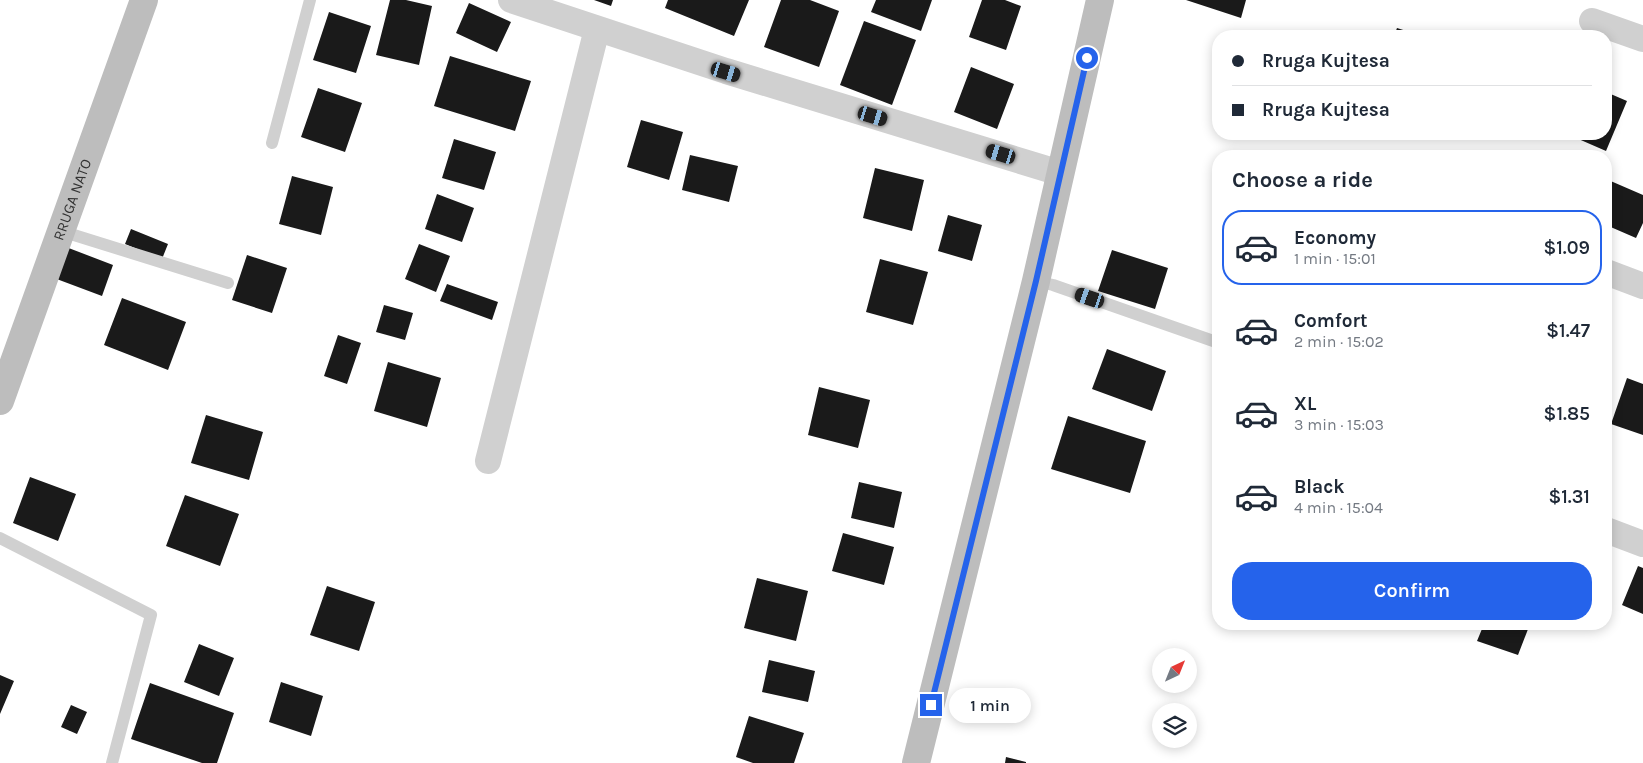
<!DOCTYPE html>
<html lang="en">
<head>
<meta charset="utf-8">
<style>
  :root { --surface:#fff; --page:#f6f6f7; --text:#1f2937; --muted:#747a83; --line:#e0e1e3; --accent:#2563eb }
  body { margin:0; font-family:Karla,sans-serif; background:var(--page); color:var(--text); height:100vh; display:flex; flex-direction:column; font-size:19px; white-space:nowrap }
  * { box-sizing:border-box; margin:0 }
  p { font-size:16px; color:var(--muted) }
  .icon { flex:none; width:28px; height:28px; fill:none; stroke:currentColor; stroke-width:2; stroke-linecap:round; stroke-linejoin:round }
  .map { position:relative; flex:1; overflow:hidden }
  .panel { position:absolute; left:1212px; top:150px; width:400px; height:480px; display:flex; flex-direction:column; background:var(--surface); border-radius:20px; box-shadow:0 2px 12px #0003 }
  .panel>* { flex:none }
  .hud { position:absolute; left:1212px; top:30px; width:400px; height:110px; border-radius:20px; box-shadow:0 2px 12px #0003; display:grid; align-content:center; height:110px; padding:0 20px; background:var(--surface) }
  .needle { width:32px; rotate:43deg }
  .tools { position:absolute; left:1152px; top:648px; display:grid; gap:10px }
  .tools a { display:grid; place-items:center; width:45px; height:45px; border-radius:50%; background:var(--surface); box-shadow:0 2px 12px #0003; font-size:25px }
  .end { position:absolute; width:22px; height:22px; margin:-11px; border:6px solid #2563eb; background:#fff; box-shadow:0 0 0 2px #fff }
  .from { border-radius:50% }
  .bubble { position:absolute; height:35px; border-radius:18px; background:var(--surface); box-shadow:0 2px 12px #0003; font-size:16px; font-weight:600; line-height:35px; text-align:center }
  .car { position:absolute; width:15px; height:30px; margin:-15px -8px; border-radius:6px; box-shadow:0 0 4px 1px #0007; background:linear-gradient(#222 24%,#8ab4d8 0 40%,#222 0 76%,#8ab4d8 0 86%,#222 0) }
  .hud b { display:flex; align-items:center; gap:18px; height:48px; font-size:19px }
  .hud b+b { border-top:1px solid var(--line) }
  .hud i { width:12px; height:12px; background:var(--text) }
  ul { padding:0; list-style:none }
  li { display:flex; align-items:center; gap:15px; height:75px; margin:0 10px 8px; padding:0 10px; border:2px solid transparent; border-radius:20px }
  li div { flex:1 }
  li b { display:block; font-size:19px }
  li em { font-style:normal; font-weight:600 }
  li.active { border-color:var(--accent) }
  li>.icon { width:45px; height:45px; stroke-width:1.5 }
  h2 { padding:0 20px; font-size:22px; line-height:60px }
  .cta { display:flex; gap:10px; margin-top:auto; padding:10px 20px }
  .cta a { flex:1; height:58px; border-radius:20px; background:var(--accent); color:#fff; font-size:20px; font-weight:600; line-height:58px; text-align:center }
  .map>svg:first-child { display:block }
  .building { fill:#1a1a1a }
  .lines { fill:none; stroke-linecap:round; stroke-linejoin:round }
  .lane { stroke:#d0d0d0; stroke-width:12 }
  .street { stroke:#d0d0d0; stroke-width:26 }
  .secondary { stroke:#bdbdbd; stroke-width:28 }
  .route { stroke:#2563eb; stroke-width:6 }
  .labels { text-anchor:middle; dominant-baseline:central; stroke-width:5; stroke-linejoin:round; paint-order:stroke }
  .street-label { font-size:15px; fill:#333; stroke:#fff }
</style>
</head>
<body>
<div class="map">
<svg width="1643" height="763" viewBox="0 0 1643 763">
  <rect width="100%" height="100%" fill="#fff"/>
  <path class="building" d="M 390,0 L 406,0 L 432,6 L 419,65 L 376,55 Z
    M 594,0 L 613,0 L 611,6 Z
    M 668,0 L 749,0 L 734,36 L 665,8 Z
    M 781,0 L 810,0 L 839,11 L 819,67 L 764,47 Z
    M 876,0 L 932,0 L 921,31 L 871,12 Z
    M 982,0 L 1005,0 L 1021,6 L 1006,50 L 969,37 Z
    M 1186,0 L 1246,0 L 1241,18 Z
    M 469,3 L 511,22 L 497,52 L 456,33 Z
    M 329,12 L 371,26 L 356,73 L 313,60 Z
    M 864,21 L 916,40 L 892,105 L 840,85 Z
    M 1397,28 L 1422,36 L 1394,36 Z
    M 450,56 L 531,81 L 515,131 L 434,106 Z
    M 971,67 L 1014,84 L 997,129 L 954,112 Z
    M 318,88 L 362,103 L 345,152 L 301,137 Z
    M 1606,92 L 1627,101 L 1606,151 L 1567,134 L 1606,134 Z
    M 641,120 L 683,132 L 669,180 L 627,167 Z
    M 454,139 L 496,152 L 484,190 L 442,178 Z
    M 690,155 L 738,166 L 729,202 L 682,190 Z
    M 875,168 L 924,180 L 912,231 L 863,218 Z
    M 292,176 L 333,187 L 321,235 L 279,224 Z
    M 1606,179 L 1643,195 L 1643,223 L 1636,238 L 1606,225 Z
    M 437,194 L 474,208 L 462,242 L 425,229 Z
    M 948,215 L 982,225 L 972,261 L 938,251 Z
    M 131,229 L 168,244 L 162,259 L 125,244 Z
    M 419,244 L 450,256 L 436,292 L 405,279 Z
    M 66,247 L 113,265 L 102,296 L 54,278 Z
    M 1112,250 L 1168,268 L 1155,309 L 1098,291 Z
    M 247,255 L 287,268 L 272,313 L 232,300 Z
    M 880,259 L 928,272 L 913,325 L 866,312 Z
    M 447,284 L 498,302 L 492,320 L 440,301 Z
    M 122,298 L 186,322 L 168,370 L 104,345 Z
    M 384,305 L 413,313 L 405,340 L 376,332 Z
    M 338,335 L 361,343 L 347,384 L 324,376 Z
    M 1107,349 L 1166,371 L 1152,411 L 1092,389 Z
    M 388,362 L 441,378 L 427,427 L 374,411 Z
    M 1627,378 L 1643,384 L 1643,435 L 1611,424 Z
    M 819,387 L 870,400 L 858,448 L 808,435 Z
    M 206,415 L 263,432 L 249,480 L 191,463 Z
    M 1068,416 L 1146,441 L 1130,493 L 1051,469 Z
    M 30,477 L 76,494 L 58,541 L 13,523 Z
    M 859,482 L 902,492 L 894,528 L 851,518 Z
    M 185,495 L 239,514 L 220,566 L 166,546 Z
    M 843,533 L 894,547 L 884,585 L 832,571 Z
    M 1638,566 L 1643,568 L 1643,614 L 1622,605 Z
    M 757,578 L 808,591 L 796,641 L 744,628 Z
    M 327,586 L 375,602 L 359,651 L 310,635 Z
    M 1484,624 L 1530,624 L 1518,655 L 1477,641 Z
    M 199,644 L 234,658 L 219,696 L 184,682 Z
    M 769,660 L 815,671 L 808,702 L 762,692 Z
    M 0,675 L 14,681 L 0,714 Z
    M 281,682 L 323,696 L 311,736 L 269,722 Z
    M 150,683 L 234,713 L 217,763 L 202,763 L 131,739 Z
    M 71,705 L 87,712 L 77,734 L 61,727 Z
    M 749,716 L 804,733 L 794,763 L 753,763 L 736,757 Z
    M 1006,757 L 1026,762 L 1026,763 L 1005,763 Z"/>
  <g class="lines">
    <path class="lane" d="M 272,143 L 310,0
      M 61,231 L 228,283
      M 1036,281 L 1053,285 L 1219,343
      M 0,538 L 151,615 L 112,763"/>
    <path class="street" d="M 511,0 L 726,71 L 1060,173
      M 1592,21 L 1643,39
      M 1606,272 L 1643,286
      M 488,461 L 597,29
      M 1606,530 L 1643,544"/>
    <g class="secondary">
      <path id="s1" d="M 0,401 L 144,0"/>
      <path d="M 916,763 L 1036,281 L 1100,0"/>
    </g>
  </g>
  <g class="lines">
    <path class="route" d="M 931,705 L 1036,281 L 1087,58"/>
  </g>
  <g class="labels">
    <g class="street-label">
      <text stroke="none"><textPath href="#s1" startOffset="214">RRUGA NATO</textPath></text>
    </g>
  </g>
</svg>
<div class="tools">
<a><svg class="needle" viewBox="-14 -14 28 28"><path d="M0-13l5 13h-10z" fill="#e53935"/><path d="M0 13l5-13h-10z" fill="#747a83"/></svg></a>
<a><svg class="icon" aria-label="layers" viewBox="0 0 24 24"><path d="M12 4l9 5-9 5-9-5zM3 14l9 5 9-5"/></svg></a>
</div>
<i class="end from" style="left:1087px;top:58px"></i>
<i class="end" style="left:931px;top:705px"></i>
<div class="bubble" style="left:949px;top:688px;width:82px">1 min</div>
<i class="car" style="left:726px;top:72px;rotate:107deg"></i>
<i class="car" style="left:873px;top:116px;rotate:107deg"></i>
<i class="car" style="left:1001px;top:154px;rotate:287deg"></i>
<i class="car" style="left:1090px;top:298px;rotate:289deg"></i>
<div class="hud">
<b><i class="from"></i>Rruga Kujtesa</b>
<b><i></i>Rruga Kujtesa</b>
</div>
<section class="panel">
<h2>Choose a ride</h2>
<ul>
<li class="active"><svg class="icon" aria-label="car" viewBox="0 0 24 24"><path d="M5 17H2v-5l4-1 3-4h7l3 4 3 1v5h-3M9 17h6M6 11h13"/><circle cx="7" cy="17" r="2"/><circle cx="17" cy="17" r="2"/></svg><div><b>Economy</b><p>1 min · 15:01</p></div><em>$1.09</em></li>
<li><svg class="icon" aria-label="car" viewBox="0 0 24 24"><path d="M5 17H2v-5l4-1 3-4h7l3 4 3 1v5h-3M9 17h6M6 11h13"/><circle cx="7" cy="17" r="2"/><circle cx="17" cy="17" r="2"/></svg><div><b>Comfort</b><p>2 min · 15:02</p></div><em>$1.47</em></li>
<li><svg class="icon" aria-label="car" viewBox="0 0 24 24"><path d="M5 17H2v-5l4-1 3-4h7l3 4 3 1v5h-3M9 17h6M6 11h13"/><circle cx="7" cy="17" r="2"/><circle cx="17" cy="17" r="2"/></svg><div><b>XL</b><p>3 min · 15:03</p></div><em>$1.85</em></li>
<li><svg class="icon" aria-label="car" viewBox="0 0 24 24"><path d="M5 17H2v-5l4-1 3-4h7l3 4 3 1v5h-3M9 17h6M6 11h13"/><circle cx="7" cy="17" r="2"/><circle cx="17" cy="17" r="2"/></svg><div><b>Black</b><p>4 min · 15:04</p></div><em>$1.31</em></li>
</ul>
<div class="cta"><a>Confirm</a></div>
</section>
</div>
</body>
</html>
